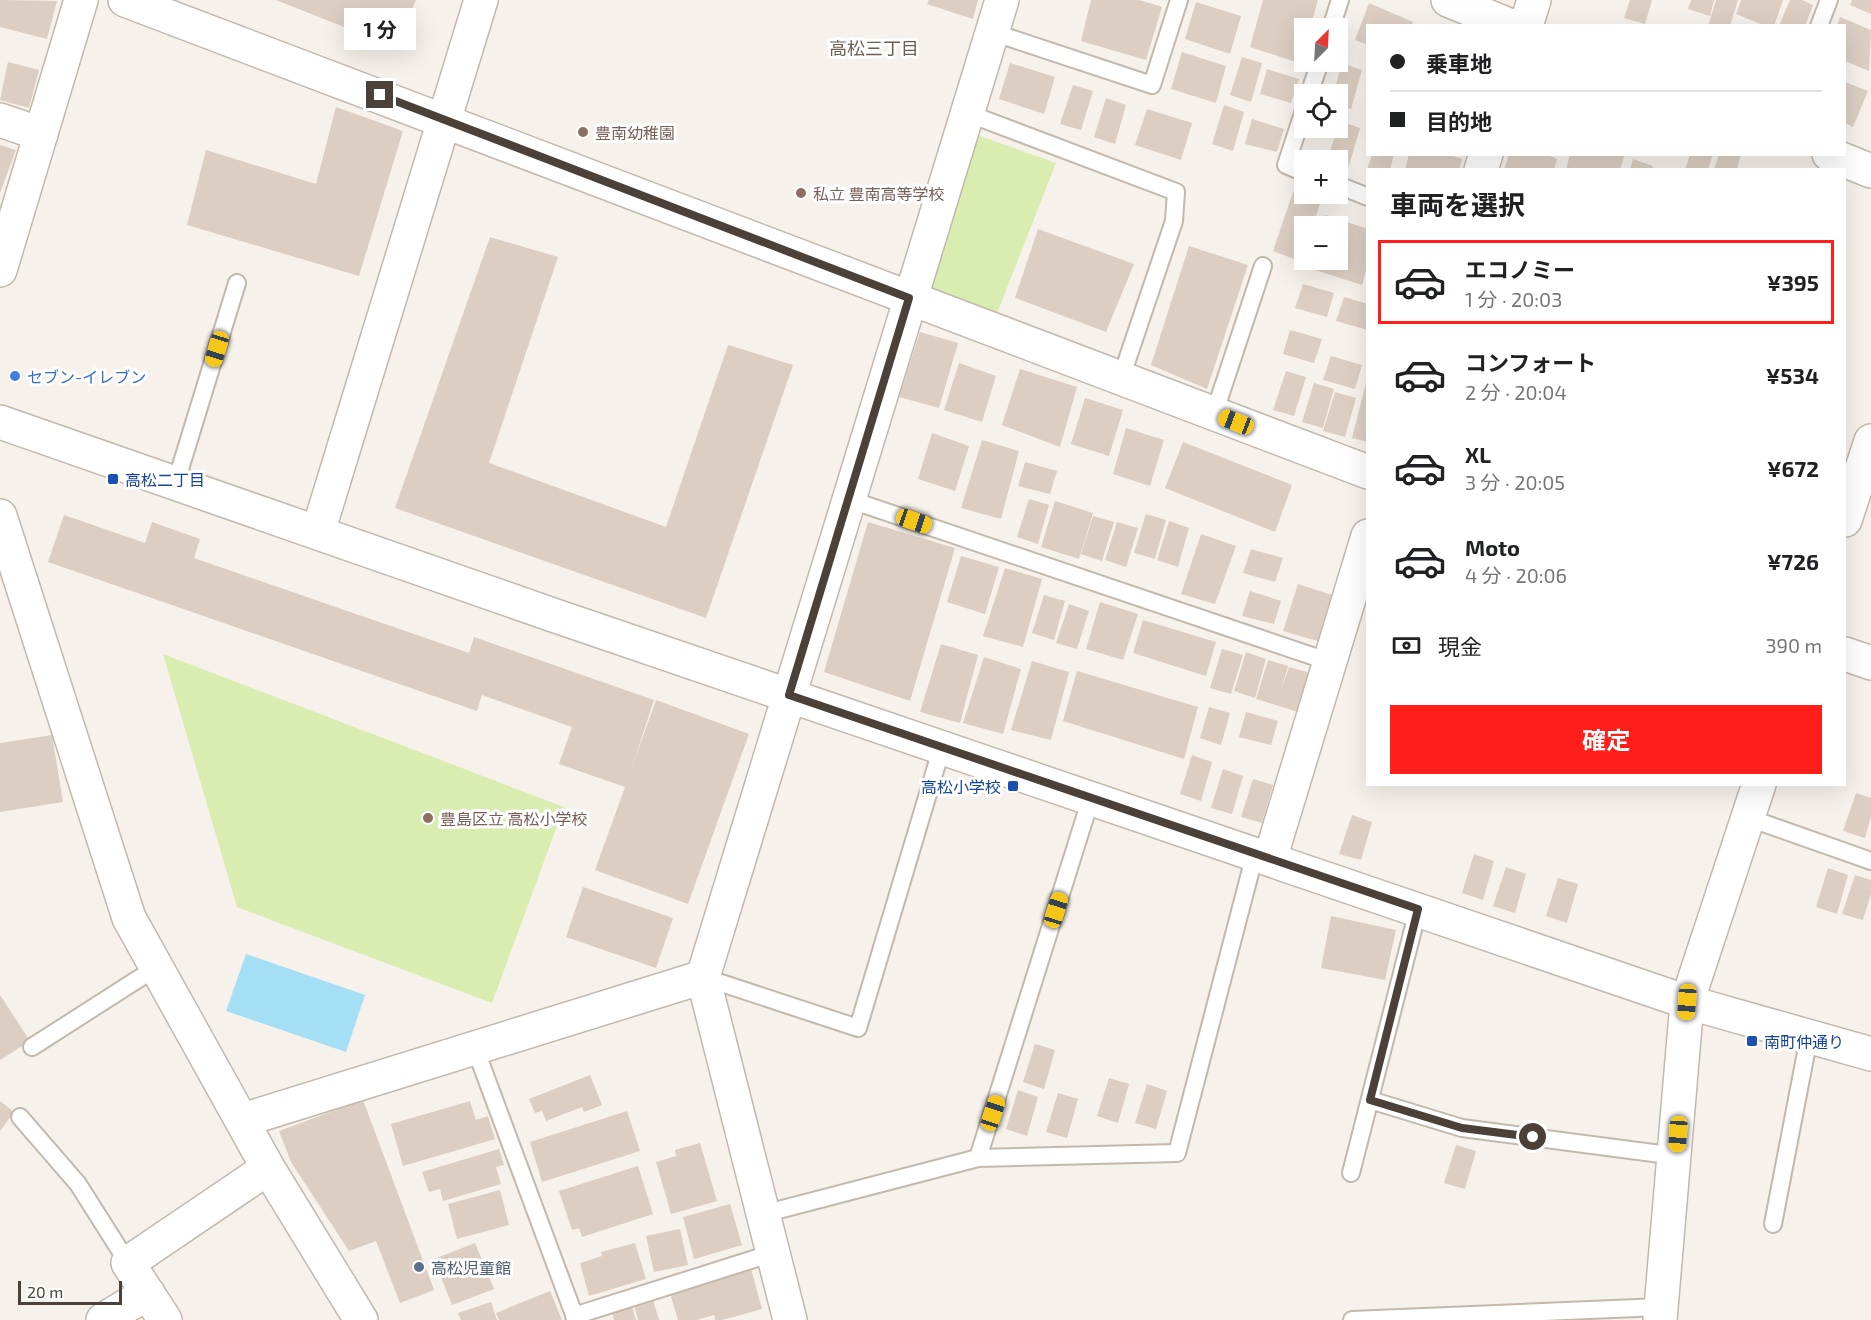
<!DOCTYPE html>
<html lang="ja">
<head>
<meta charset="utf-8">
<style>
  :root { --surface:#fff; --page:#f2f2f2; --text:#202124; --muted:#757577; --line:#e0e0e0; --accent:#ff1e19 }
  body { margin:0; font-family:"Exo 2","Noto Sans JP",sans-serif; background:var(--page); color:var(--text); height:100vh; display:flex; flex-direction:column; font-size:22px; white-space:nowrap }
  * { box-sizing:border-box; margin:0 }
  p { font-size:20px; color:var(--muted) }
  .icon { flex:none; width:33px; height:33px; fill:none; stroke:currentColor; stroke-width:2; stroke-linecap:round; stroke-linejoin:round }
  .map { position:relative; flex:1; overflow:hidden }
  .drawer { position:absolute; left:1366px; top:168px; width:480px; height:618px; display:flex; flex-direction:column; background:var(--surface); border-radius:0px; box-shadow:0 6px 24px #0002 }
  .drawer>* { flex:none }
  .guide { position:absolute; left:1366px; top:24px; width:480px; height:132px; border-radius:0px; box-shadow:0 6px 24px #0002; display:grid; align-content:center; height:132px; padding:0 24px; background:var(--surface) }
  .needle { width:39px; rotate:24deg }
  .controls { position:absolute; left:1294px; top:18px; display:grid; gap:12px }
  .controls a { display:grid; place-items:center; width:54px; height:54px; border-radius:0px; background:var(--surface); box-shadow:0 6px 24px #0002; font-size:30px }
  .scale { position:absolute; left:18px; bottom:15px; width:104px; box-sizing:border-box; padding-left:6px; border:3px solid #4b4138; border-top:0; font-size:16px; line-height:21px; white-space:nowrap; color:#4b4138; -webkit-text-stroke:4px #fff; paint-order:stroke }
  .end { position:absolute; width:27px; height:27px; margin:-14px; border:8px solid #4b4138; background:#fff; box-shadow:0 0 0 3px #fff }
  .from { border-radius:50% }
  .bubble { position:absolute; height:42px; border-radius:0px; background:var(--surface); box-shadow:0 6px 24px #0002; font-size:20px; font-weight:700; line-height:42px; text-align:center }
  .car { position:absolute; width:18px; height:36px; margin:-18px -9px; border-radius:8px; box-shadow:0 0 4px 2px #0007; background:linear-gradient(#f5c518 24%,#345 0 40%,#f5c518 0 76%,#345 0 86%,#f5c518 0) }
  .guide b { display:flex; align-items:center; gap:21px; height:57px; font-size:22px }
  .guide b+b { border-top:2px solid var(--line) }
  .guide i { width:15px; height:15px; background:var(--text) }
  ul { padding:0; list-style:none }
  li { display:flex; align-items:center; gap:18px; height:84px; margin:0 12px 9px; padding:0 12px; border:3px solid transparent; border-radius:0px }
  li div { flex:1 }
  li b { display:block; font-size:22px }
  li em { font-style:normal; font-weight:700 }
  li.current { border-color:var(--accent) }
  li>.icon { width:54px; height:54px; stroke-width:1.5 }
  h2 { padding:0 24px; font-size:27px; line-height:72px }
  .pay { display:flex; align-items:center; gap:15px; height:66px; padding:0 24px; font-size:22px }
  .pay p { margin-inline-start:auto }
  .button { display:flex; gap:12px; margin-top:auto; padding:12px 24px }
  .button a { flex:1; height:69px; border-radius:0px; background:var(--accent); color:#fff; font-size:24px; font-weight:700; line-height:69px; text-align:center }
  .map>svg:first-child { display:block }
  .green { fill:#d9edb1 }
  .water { fill:#a4dff6 }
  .building { fill:#dccec2 }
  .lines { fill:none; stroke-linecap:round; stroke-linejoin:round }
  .service-casing { stroke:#c3b8ac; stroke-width:20 }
  .minor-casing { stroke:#c3b8ac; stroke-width:36 }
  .tertiary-casing { stroke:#c3b8ac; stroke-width:36 }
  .service { stroke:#fff; stroke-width:16 }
  .minor { stroke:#fff; stroke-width:33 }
  .tertiary { stroke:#fff; stroke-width:33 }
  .route { stroke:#4b4138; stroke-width:8 }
  .education-dot { fill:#8d6e63; stroke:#fff; stroke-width:2 }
  .shop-dot { fill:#3f7fe0; stroke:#fff; stroke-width:2 }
  .transit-dot { fill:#1a4fb4; stroke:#fff; stroke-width:2 }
  .service-dot { fill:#5c6f8a; stroke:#fff; stroke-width:2 }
  .labels { text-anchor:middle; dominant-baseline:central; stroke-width:6; stroke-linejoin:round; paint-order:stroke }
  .education-label { font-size:16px; fill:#785e54; stroke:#fff; text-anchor:start }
  .shop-label { font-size:16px; fill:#366cbe; stroke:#fff; text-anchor:start }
  .transit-label { font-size:16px; fill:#164399; stroke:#fff; text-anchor:start }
  .service-label { font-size:16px; fill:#4e5e75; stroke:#fff; text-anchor:start }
  .neighbourhood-label { font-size:18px; fill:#6f5d4e; stroke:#fff }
</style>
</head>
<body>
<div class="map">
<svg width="1871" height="1320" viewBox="0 0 1871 1320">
  <rect width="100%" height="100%" fill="#f6f1eb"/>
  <path class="green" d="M 977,135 L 1056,163 L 996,316 L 927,287 Z
    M 163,654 L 564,807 L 492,1003 L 237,907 Z"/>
  <path class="water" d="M 246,954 L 365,995 L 346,1052 L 226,1011 Z"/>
  <path class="building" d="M 0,0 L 57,1 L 47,39 L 0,27 Z
    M 276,0 L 416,0 L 397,48 Z
    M 929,0 L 978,0 L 973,19 L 927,4 Z
    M 1091,0 L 1139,0 L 1162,7 L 1146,60 L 1081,41 Z
    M 1263,0 L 1318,0 L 1310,28 L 1305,28 L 1305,44 L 1299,63 L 1250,47 Z
    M 1630,0 L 1652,0 L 1645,24 L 1624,18 Z
    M 1691,0 L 1714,0 L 1710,16 L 1688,9 Z
    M 1716,0 L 1738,0 L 1730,26 L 1708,26 Z
    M 1741,0 L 1783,0 L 1774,26 L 1766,26 L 1736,14 Z
    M 1790,0 L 1802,0 L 1813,5 L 1805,26 L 1779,26 Z
    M 1852,0 L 1871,0 L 1871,14 L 1850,5 Z
    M 1196,2 L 1241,16 L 1230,54 L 1185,39 Z
    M 1369,3 L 1413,22 L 1411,26 L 1368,26 L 1368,45 L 1355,40 Z
    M 1840,17 L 1871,30 L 1869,71 L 1845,61 L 1845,26 L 1837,26 Z
    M 1182,52 L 1226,66 L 1216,103 L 1171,89 Z
    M 1242,57 L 1262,63 L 1251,102 L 1230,95 Z
    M 8,62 L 39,70 L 29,108 L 0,100 Z
    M 1010,63 L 1055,77 L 1044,114 L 999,99 Z
    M 1342,63 L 1362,70 L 1351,109 L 1338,105 L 1338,94 L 1333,94 Z
    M 1267,69 L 1299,79 L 1291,103 L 1260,94 Z
    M 1845,82 L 1868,91 L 1853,127 L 1845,123 Z
    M 1073,85 L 1093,91 L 1081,130 L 1060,124 Z
    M 1106,98 L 1126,105 L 1115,144 L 1094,137 Z
    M 1224,105 L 1244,112 L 1233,151 L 1212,144 Z
    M 336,107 L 403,131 L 359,276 L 187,225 L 206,150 L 316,184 Z
    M 1147,109 L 1192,123 L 1181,160 L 1135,145 Z
    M 1252,119 L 1284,129 L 1277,152 L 1245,144 Z
    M 1340,121 L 1360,128 L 1349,166 L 1338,163 L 1338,160 L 1327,160 Z
    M 0,145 L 16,150 L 0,193 Z
    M 1372,154 L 1394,154 L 1390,170 L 1367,170 Z
    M 1409,154 L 1447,154 L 1462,159 L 1459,170 L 1405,170 Z
    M 1509,154 L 1545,154 L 1557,159 L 1554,170 L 1504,170 Z
    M 1570,154 L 1625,154 L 1620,170 L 1566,170 Z
    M 1690,154 L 1713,154 L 1708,170 L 1685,170 Z
    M 1719,154 L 1741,154 L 1737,170 L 1714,170 Z
    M 1633,159 L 1653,166 L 1652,170 L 1630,170 Z
    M 1293,192 L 1321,200 L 1313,226 L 1305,226 L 1305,252 L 1302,262 L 1273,251 Z
    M 1325,215 L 1368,229 L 1368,263 L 1362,285 L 1312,269 L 1314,260 L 1338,260 L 1338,226 L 1323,226 Z
    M 1038,229 L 1134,264 L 1106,332 L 1015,298 Z
    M 490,237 L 558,257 L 489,463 L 666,527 L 728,345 L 793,365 L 706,618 L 395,508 Z
    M 1189,246 L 1248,265 L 1207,389 L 1151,365 Z
    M 1303,284 L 1334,293 L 1327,317 L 1295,308 Z
    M 1344,297 L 1368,304 L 1368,330 L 1336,321 Z
    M 1290,330 L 1322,339 L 1314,363 L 1283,354 Z
    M 920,332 L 958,343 L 939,408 L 899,397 Z
    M 1331,356 L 1362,365 L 1355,389 L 1323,380 Z
    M 959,363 L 996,376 L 982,422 L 944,410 Z
    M 1020,369 L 1077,387 L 1060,447 L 1002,425 Z
    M 1286,371 L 1306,377 L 1294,416 L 1273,410 Z
    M 1368,375 L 1368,442 L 1352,438 Z
    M 1314,383 L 1334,389 L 1323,428 L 1302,422 Z
    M 1335,392 L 1356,398 L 1345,437 L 1323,431 Z
    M 1085,398 L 1123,410 L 1109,456 L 1071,444 Z
    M 1126,428 L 1164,440 L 1150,486 L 1113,474 Z
    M 932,433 L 969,446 L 955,491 L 918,479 Z
    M 982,440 L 1019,451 L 1001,519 L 961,508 Z
    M 1183,442 L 1292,485 L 1275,532 L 1165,488 Z
    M 1025,462 L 1057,471 L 1050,494 L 1018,486 Z
    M 1029,499 L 1049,505 L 1038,544 L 1017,537 Z
    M 1055,501 L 1093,513 L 1079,559 L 1041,547 Z
    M 1146,514 L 1166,520 L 1155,559 L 1134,553 Z
    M 64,515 L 145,543 L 152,522 L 200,539 L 194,558 L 469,653 L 474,637 L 654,700 L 631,770 L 656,700 L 749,734 L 688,904 L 595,870 L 625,787 L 559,764 L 572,727 L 482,695 L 477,711 L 48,562 Z
    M 1093,516 L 1114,522 L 1102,561 L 1081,554 Z
    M 1169,521 L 1189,528 L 1178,567 L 1157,560 Z
    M 868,522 L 955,548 L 910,701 L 824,672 Z
    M 1117,522 L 1138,528 L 1126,567 L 1105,560 Z
    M 1201,534 L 1236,546 L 1215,604 L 1181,594 Z
    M 1251,549 L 1283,558 L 1275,582 L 1243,573 Z
    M 961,556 L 999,567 L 985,614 L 947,602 Z
    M 1005,568 L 1042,579 L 1023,647 L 983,636 Z
    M 1298,584 L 1335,596 L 1321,642 L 1283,631 Z
    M 1250,591 L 1281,601 L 1274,624 L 1242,616 Z
    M 1044,595 L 1065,601 L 1054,640 L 1032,633 Z
    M 1100,602 L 1138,614 L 1123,660 L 1086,649 Z
    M 1069,604 L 1089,611 L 1077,649 L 1056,643 Z
    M 1143,620 L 1216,642 L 1206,676 L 1133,653 Z
    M 941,644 L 978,655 L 960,723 L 920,712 Z
    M 1222,649 L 1243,655 L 1231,694 L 1210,688 Z
    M 1246,652 L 1266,659 L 1255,698 L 1234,691 Z
    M 984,657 L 1021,669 L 1003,734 L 963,723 Z
    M 1268,660 L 1288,666 L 1281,691 L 1289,667 L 1310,673 L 1298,712 L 1256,699 Z
    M 1032,661 L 1069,672 L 1051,740 L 1011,730 Z
    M 1077,671 L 1198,707 L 1184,759 L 1063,721 Z
    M 1209,707 L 1230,713 L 1221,745 L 1200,738 Z
    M 1246,712 L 1278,721 L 1271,745 L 1239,737 Z
    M 52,735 L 63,802 L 0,812 L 0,743 Z
    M 1192,755 L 1212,762 L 1201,801 L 1180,794 Z
    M 1223,769 L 1243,776 L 1232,814 L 1211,808 Z
    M 1253,779 L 1273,785 L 1262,823 L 1241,817 Z
    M 1856,793 L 1871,798 L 1871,816 L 1865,838 L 1843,831 Z
    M 1352,815 L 1372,822 L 1361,860 L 1339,854 Z
    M 1474,854 L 1494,861 L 1483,900 L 1462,893 Z
    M 1506,867 L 1526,874 L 1515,913 L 1493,906 Z
    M 1828,868 L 1848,875 L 1837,914 L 1816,907 Z
    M 1855,875 L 1871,880 L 1871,894 L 1863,920 L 1842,914 Z
    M 1558,878 L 1578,884 L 1567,923 L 1546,916 Z
    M 583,887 L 673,918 L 656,968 L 566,937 Z
    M 1331,916 L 1396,930 L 1385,980 L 1321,968 Z
    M 0,995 L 30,1041 L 0,1060 Z
    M 1035,1044 L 1055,1050 L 1044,1089 L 1023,1082 Z
    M 590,1075 L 602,1105 L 584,1112 L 582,1107 L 546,1121 L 542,1111 L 535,1113 L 529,1099 Z
    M 1109,1078 L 1129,1084 L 1118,1123 L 1097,1116 Z
    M 1147,1084 L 1167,1091 L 1156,1129 L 1135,1123 Z
    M 1018,1090 L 1038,1097 L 1027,1136 L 1006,1129 Z
    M 1058,1093 L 1078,1099 L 1067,1138 L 1046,1132 Z
    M 363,1100 L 434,1290 L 400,1303 L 376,1241 L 349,1251 L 291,1162 L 279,1131 Z
    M 0,1101 L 14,1112 L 0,1131 Z
    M 470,1101 L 476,1120 L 488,1116 L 495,1139 L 403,1166 L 391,1124 Z
    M 627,1111 L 640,1151 L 542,1182 L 530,1142 Z
    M 700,1143 L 717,1201 L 671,1214 L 656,1162 L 676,1156 L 675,1150 Z
    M 1456,1145 L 1476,1151 L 1465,1189 L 1444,1183 Z
    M 499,1149 L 504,1165 L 496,1167 L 501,1184 L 443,1201 L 440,1189 L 429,1192 L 422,1172 Z
    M 638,1166 L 653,1214 L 582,1237 L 579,1228 L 572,1230 L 559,1191 Z
    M 500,1190 L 509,1225 L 457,1239 L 448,1204 Z
    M 730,1204 L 742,1245 L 694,1259 L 683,1217 Z
    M 680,1229 L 688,1265 L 654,1272 L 646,1236 Z
    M 475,1243 L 494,1289 L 452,1305 L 434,1259 Z
    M 635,1243 L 646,1279 L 589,1296 L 580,1263 L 602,1256 L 601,1252 Z
    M 751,1269 L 762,1309 L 722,1320 L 715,1320 L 714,1315 L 697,1320 L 678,1320 L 670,1293 Z
    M 550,1291 L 562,1320 L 499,1320 L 496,1313 Z
    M 653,1300 L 659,1320 L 638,1320 L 634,1305 Z
    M 491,1302 L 497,1320 L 461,1320 L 458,1313 Z
    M 632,1306 L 636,1320 L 614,1320 L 612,1311 Z"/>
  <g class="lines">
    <defs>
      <path id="service" d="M 1819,26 L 1829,0
        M 1331,28 L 1340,0
        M 992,32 L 1152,85 L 1179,0
        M 1309,94 L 1320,62
        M 1305,107 L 1286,165 L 1305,173
        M 967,113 L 1176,192 L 1174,221 L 1121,378
        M 1338,185 L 1368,197
        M 1214,414 L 1263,266
        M 176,482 L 237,283
        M 848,499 L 1330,662
        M 1749,818 L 1871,861
        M 703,977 L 858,1028 L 942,747
        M 32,1047 L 157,967
        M 475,1048 L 576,1320
        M 1370,1100 L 1462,1128 L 1676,1156
        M 20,1117 L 78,1184 L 128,1263
        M 978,1158 L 1091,798
        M 1351,1173 L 1418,910
        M 763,1214 L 978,1158 L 1177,1153 L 1255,854
        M 1773,1224 L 1809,1037
        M 574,1316 L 773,1253
        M 1352,1320 L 1661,1307"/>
      <path id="minor" d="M 125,0 L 1368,472
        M 1448,0 L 1511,26
        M 1526,26 L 1534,0
        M 0,120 L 41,134
        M 1829,154 L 1871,171
        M 1481,170 L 1486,154
        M 0,516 L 129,918 L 268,1168 L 361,1320
        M 1845,520 L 1871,441
        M 318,532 L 481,0
        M 1845,654 L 1871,663
        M 1270,859 L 1368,536
        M 703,977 L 790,1320
        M 243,1120 L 703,977 L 1002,0
        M 103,1320 L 148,1293
        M 165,1320 L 128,1263 L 268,1168
        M 1660,1320 L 1687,1002 L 1759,784"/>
      <path id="tertiary" d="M 0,270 L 81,0
        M 0,422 L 550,614 L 1687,1002 L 1871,1054"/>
    </defs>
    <use href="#service" class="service-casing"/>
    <use href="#minor" class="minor-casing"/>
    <use href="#tertiary" class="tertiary-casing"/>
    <use href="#service" class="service"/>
    <use href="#minor" class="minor"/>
    <use href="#tertiary" class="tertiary"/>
  </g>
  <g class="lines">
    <path class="route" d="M 380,95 L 909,298 L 789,695 L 1418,909 L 1370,1100 L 1462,1128 L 1533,1137"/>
  </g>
  <g class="education-dot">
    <circle cx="583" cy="132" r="6"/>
    <circle cx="801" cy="193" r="6"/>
    <circle cx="428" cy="818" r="6"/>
  </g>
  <circle class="shop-dot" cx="15" cy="376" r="6"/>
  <g class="transit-dot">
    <rect x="107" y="473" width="12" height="12" rx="3"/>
    <rect x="1007" y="780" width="12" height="12" rx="3"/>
    <rect x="1746" y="1035" width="12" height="12" rx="3"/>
  </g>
  <circle class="service-dot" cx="419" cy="1267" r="6"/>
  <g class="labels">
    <g class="education-label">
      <text x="595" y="132">豊南幼稚園</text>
      <text x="813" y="193">私立 豊南高等学校</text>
      <text x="440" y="818">豊島区立 高松小学校</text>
    </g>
    <g class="shop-label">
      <text x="27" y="376">セブン-イレブン</text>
    </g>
    <g class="transit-label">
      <text x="125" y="479">高松二丁目</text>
      <text x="1001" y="786" text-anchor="end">高松小学校</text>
      <text x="1764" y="1041">南町仲通り</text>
    </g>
    <g class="service-label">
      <text x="431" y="1267">高松児童館</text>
    </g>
    <g class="neighbourhood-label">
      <text x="874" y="48">高松三丁目</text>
    </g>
  </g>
</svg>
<div class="controls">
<a><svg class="needle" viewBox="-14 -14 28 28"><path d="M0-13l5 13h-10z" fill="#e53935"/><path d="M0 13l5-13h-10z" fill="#757577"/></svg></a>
<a><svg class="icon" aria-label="locate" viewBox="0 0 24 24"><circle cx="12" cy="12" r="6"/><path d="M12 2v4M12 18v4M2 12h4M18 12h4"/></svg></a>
<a>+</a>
<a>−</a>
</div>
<div class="scale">20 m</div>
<i class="end from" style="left:1533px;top:1137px"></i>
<i class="end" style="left:380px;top:95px"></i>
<div class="bubble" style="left:344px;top:8px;width:72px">1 分</div>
<i class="car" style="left:217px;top:349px;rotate:197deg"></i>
<i class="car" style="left:1236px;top:422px;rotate:291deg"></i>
<i class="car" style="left:914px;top:521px;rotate:109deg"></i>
<i class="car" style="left:1056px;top:910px;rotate:17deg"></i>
<i class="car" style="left:1687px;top:1002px;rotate:184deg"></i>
<i class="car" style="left:993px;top:1113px;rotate:18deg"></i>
<i class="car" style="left:1678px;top:1134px;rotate:184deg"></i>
<div class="guide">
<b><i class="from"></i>乗車地</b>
<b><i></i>目的地</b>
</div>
<section class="drawer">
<h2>車両を選択</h2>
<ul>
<li class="current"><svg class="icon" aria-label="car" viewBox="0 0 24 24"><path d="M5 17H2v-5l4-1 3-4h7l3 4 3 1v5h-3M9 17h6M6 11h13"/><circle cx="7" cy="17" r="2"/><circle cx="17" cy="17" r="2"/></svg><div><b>エコノミー</b><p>1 分 · 20:03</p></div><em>¥395</em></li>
<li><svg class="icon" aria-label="car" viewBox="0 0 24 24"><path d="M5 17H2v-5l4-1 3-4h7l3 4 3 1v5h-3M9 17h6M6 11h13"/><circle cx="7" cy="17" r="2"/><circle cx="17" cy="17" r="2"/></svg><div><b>コンフォート</b><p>2 分 · 20:04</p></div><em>¥534</em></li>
<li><svg class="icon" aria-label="car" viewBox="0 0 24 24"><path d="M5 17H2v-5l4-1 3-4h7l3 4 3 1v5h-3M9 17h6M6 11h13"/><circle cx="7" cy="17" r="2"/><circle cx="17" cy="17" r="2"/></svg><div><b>XL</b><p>3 分 · 20:05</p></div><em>¥672</em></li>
<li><svg class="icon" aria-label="car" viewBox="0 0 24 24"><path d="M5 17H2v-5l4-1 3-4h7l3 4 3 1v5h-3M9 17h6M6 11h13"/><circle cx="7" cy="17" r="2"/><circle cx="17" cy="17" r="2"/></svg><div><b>Moto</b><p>4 分 · 20:06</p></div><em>¥726</em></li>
</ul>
<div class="pay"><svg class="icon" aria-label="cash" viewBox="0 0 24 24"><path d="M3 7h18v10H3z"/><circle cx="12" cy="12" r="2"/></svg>現金<p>390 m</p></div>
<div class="button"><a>確定</a></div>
</section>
</div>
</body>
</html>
